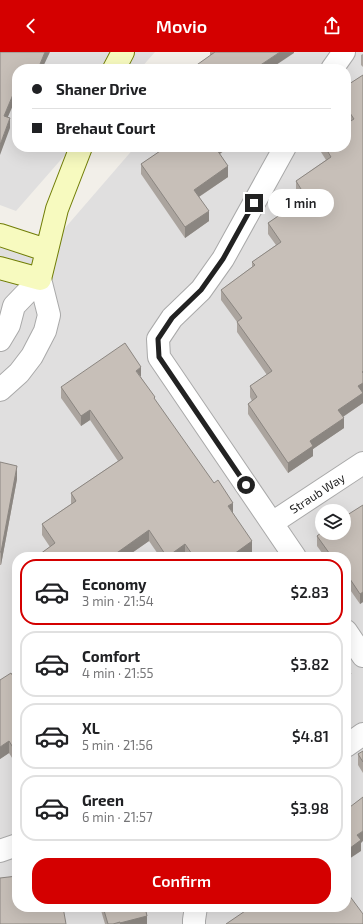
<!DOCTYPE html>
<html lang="en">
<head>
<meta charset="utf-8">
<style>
  :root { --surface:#fff; --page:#f2f2f2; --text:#202124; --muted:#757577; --line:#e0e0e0; --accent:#d40000 }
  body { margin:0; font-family:"Exo 2",sans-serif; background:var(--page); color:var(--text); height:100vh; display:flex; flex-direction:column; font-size:15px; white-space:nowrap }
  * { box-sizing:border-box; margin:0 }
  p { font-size:13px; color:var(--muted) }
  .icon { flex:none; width:22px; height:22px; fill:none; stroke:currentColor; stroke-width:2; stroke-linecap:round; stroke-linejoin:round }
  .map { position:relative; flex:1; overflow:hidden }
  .drawer { position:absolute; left:12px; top:500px; width:339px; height:360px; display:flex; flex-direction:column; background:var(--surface); border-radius:16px; box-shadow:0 4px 16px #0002 }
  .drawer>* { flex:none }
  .hud { position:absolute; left:12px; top:12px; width:339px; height:88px; border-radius:16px; box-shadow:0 4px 16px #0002; display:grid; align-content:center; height:88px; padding:0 20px; background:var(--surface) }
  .tools { position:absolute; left:315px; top:452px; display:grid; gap:8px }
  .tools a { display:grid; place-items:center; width:36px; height:36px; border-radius:50%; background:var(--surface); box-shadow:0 4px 16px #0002; font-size:20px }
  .end { position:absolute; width:18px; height:18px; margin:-9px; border:5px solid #222; background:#fff; box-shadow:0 0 0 2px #fff }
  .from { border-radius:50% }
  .bubble { position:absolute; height:28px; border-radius:14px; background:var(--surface); box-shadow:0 4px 16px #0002; font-size:13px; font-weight:600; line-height:28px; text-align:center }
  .hud b { display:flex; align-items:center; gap:14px; height:38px; font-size:15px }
  .hud b+b { border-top:1px solid var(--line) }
  .hud i { width:10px; height:10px; background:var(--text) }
  ul { padding:7px 0 0; list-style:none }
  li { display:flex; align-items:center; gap:12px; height:66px; margin:0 8px 6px; padding:0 12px; border:2px solid var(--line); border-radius:16px }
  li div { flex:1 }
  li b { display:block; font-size:15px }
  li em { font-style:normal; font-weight:600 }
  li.on { border-color:var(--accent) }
  li>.icon { width:36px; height:36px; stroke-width:1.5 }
  .button { display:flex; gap:8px; margin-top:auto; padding:8px 20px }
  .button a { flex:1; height:46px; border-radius:16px; background:var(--accent); color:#fff; font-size:16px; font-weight:600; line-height:46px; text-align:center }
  header { display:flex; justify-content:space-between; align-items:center; height:52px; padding:0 20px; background:var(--accent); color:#fff; font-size:18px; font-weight:600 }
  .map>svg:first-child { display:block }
  .residential { fill:#e0dfdf; fill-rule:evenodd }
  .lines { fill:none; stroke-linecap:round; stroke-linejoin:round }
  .street-casing { stroke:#a9a9a9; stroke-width:24 }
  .secondary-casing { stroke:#707d05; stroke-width:24 }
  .street { stroke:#fff; stroke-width:22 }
  .secondary { stroke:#f7fabf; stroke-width:22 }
  .wall { fill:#aba49e }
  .shaded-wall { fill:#8b8681 }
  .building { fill:#c7bfb8; stroke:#8b8681 }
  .route { stroke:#222; stroke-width:5 }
  .labels { text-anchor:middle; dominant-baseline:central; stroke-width:4; stroke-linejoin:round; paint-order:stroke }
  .street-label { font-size:12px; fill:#222; stroke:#fff }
</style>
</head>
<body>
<header><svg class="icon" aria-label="back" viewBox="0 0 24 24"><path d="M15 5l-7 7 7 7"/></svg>Movio<svg class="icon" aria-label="share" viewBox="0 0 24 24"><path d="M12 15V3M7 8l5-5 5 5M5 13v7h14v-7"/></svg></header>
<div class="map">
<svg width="363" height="872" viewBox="0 0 363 872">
  <rect width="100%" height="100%" fill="#f2efe9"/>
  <path class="residential" d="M 0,0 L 155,0 L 140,17 L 17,17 L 17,95 L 72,95 L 16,159 L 0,153 Z
    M 216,0 L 363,0 L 363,872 L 0,872 L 0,196 L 46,198 L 135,95 L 346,95 L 346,17 L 201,17 ZM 322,459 L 344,459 L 344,481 L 322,481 ZM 17,505 L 346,505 L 346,855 L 17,855 Z"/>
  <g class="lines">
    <defs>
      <path id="street" d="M 332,17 L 344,0
        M 285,95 L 223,207 L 201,238 L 172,266 L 158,287 L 159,305 L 295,505
        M 0,288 L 9,273 L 14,254 L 40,227
        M 0,338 L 19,321 L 32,304 L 45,279 L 49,263 L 40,227
        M 272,471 L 363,411
        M 346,579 L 363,604
        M 346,694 L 363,682
        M 0,799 L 17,793
        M 194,872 L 194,868 L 196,855"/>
      <path id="secondary" d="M 114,17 L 123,0
        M 0,183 L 46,198
        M 0,216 L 40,227 L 57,157 L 81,95"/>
    </defs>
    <use href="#street" class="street-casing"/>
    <use href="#secondary" class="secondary-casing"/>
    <use href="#street" class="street"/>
    <use href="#secondary" class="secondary"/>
  </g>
  <path class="wall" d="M 210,0 L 294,0 L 294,1 L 210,4 Z
    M 363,2 L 363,15 L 361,13 L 361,3 Z
    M 363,23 L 363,351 L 343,365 L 344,376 L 313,397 L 313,404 L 288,421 L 248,362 L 248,352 L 252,349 L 250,345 L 250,334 L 267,323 L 237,280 L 237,270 L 221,248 L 221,238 L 252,215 L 252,210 L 276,193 L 268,182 L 268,171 L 302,148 L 296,139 L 296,129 L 326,108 L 321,100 L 321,95 L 346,95 L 350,70 L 346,65 L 346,34 Z
    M 166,95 L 229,95 L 220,102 L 228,125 L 199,145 L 209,169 L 185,186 L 141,122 L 141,112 Z
    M 141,325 L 155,348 L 233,461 L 252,500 L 245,505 L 187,505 L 185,502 L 181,505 L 160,505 L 149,489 L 126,505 L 36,505 L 50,495 L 42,483 L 42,472 L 71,452 L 71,441 L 118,409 L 90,368 L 81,374 L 61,346 L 61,335 Z
    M 0,410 L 17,427 L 1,513 L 0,513 Z
    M 363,453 L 363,550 L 360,552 L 346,532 L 346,505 L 325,505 L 317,494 L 317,484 Z
    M 17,631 L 17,714 L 9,701 L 0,707 Z
    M 363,699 L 363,721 L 358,713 L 358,702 Z
    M 100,855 L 145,855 L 147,872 L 105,872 Z"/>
  <path class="shaded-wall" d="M 45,0 L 50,0 L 42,17 L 38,17 Z
    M 280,0 L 294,0 L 294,1 L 270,17 L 259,17 L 259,14 Z
    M 17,33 L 17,44 L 4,74 L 4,64 Z
    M 10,66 L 10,76 L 0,103 L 0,93 Z
    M 215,95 L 229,95 L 215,105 Z
    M 228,114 L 228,125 L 194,148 L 194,138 Z
    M 209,159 L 209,169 L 185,186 L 185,175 Z
    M 141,315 L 141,325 L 136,319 Z
    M 363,331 L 363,351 L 338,368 L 338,358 L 358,334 Z
    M 90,358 L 90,368 L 81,374 L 81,364 Z
    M 344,366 L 344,376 L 313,397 L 313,404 L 288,421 L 288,411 L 310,389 Z
    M 17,414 L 17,427 L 1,513 L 1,500 Z
    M 233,451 L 233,461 L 228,454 Z
    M 149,478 L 149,489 L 126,505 L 111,505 Z
    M 252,489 L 252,500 L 245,505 L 234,505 L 234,502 Z
    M 185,492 L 185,502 L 181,505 L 167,505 Z
    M 363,540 L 363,550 L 360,552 L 360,542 Z
    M 351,622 L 351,632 L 346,636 L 346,626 Z
    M 9,689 L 9,701 L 0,707 L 0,695 Z
    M 363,779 L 363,789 L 361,791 L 361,799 L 346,809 L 346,799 L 357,783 Z
    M 147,864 L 147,872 L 120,872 L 120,871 Z"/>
  <path class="building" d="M 0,0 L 45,0 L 38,17 L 17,17 L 17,33 L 4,64 L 10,66 L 0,93 Z
    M 215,0 L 280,0 L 259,14 L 262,17 L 191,17 Z
    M 363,23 L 363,319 L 362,320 L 363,321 L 363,331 L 358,334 L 363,341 L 338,358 L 344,366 L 310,389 L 313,394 L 288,411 L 248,352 L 257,345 L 250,334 L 272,319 L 237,270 L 242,266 L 221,238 L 255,213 L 252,210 L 281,190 L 268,171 L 306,145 L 296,129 L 331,105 L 325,95 L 346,95 L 346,72 L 354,67 L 346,55 L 346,34 Z
    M 166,95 L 215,95 L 228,114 L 194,138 L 209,159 L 185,175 L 141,112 Z
    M 125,291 L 141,315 L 136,319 L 155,345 L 154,346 L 214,431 L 218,428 L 233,451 L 228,454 L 252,489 L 234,502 L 236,505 L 194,505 L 185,492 L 167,505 L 149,478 L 111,505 L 36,505 L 55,491 L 42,472 L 76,449 L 71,441 L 123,406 L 90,358 L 81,364 L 61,335 Z
    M 0,410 L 17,414 L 1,500 L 0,500 Z
    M 363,453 L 363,540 L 360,542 L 346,521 L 346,505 L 332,505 L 317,484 L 322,480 L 322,481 L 344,481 L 344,465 Z
    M 346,614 L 351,622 L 346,626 Z
    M 11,621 L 17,631 L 17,702 L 9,689 L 0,695 L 0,628 Z
    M 363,699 L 363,710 L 358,702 Z
    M 363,745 L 363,779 L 357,783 L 361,788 L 346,799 L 346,758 Z
    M 17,824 L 17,855 L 63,855 L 66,872 L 0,872 L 0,826 Z
    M 346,839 L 363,862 L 363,872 L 226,872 L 251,855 L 346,855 Z
    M 103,855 L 145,855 L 147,864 L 120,871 L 120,870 L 113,872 L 108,872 Z"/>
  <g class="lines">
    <path class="route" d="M 246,433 L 159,305 L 158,287 L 172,266 L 201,238 L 223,207 L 254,151"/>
  </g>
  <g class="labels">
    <g class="street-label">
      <text transform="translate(317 441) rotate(-33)">Straub Way</text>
    </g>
  </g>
</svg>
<div class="tools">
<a><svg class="icon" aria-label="layers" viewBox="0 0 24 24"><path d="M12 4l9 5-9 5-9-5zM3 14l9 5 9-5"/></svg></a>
</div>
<i class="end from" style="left:246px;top:433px"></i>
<i class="end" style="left:254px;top:151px"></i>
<div class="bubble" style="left:268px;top:137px;width:66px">1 min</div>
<div class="hud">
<b><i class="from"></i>Shaner Drive</b>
<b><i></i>Brehaut Court</b>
</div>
<section class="drawer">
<ul>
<li class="on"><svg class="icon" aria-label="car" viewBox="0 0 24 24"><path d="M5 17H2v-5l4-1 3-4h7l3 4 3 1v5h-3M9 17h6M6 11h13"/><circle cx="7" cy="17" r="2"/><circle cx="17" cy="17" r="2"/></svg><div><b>Economy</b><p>3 min · 21:54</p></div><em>$2.83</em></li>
<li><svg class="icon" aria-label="car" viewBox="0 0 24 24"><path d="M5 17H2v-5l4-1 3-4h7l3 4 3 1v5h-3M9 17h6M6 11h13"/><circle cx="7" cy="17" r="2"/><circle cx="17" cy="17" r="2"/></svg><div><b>Comfort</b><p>4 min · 21:55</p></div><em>$3.82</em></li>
<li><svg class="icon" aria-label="car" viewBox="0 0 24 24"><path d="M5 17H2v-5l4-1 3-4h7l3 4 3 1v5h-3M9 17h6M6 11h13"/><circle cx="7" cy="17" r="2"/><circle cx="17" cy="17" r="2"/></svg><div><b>XL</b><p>5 min · 21:56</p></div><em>$4.81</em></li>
<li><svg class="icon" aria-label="car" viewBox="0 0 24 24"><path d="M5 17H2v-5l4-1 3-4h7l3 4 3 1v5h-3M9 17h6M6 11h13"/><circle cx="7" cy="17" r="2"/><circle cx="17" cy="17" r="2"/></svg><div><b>Green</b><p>6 min · 21:57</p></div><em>$3.98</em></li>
</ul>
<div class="button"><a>Confirm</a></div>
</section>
</div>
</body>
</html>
